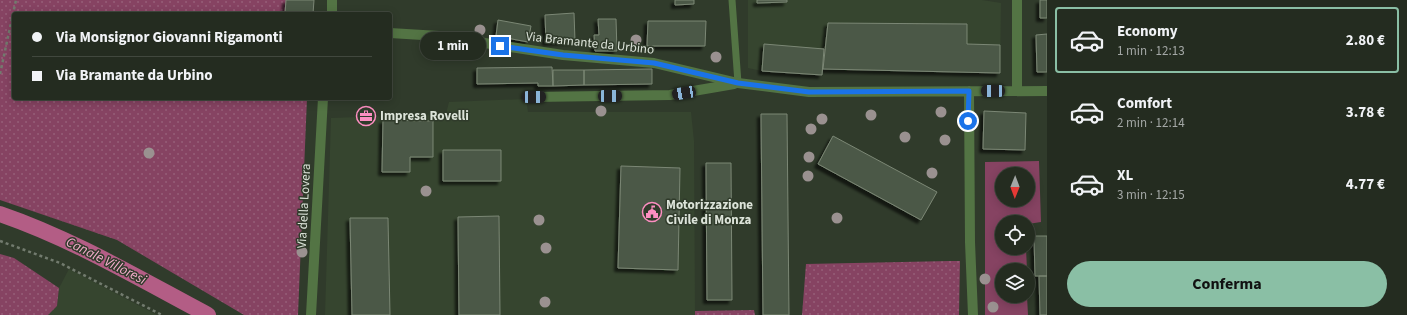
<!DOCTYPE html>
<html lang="it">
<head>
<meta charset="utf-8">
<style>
  :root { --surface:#242c20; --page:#2c3429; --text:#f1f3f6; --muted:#a3a7a5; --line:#41483e; --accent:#8abfa5 }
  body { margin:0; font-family:"Source Sans 3",sans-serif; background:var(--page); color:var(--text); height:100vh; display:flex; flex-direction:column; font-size:15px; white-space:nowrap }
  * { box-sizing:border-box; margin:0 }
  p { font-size:13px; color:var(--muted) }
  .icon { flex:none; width:22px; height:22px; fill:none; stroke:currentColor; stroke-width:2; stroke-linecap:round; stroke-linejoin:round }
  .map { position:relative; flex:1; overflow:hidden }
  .side { display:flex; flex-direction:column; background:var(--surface); width:360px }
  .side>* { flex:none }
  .banner { position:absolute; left:12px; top:12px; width:380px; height:88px; border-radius:4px; box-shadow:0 2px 10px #0003,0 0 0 1px var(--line); display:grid; align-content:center; height:88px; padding:0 20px; background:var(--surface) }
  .needle { width:26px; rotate:181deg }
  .tools { position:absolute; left:995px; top:167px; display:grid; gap:8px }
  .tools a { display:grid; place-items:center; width:40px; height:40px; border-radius:50%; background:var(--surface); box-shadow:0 2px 10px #0003,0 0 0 1px var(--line); font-size:20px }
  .end { position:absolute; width:18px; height:18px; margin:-9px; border:5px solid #1a73e8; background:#fff; box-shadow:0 0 0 2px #fff }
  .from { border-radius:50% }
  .bubble { position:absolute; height:28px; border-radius:14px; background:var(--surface); box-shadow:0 2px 10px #0003,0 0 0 1px var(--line); font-size:13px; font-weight:700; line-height:28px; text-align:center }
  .car { position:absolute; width:12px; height:24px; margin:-12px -6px; border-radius:5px; box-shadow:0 0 3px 1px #0007; background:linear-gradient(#222 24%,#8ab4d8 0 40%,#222 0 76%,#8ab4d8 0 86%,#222 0) }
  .banner b { display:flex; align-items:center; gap:14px; height:38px; font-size:15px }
  .banner b+b { border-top:1px solid var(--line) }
  .banner i { width:10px; height:10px; background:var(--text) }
  ul { padding:7px 0 0; list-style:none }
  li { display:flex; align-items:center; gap:12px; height:66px; margin:0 8px 6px; padding:0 12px; border:2px solid transparent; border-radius:4px }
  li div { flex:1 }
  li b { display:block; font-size:15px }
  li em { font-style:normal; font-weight:700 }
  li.selected { border-color:var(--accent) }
  li>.icon { width:36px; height:36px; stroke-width:1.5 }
  .action { display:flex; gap:8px; margin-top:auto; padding:8px 20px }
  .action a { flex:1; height:46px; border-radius:24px; background:var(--accent); color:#111; font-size:16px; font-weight:700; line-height:46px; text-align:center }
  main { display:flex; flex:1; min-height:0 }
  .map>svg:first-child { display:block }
  .built { fill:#36452f }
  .grass { fill:url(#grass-dots) }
  .garden { fill:#864362; fill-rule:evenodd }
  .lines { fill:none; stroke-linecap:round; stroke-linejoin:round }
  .canal { stroke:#b35d85; stroke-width:16 }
  .building { fill:#4c5847; stroke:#7b8775; filter:url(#shadow) }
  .path { stroke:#727b6e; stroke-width:2.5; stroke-dasharray:3 3; stroke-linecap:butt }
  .lane { stroke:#537444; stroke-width:7 }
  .street { stroke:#537444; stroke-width:10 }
  .tree { fill:#9a9190 }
  .route { stroke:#1a73e8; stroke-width:5 }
  .labels { text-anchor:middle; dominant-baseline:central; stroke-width:3; stroke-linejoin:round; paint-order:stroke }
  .street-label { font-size:13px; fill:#dce3d9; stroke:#303b2b }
  .poi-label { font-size:13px; font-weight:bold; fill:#dce3d9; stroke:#303b2b; text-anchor:start }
  .water-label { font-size:14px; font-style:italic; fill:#f5aecc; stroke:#303b2b }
</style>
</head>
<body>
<main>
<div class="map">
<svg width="1047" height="315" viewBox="0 0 1047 315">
  <defs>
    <pattern id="grass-dots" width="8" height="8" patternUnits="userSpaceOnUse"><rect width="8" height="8" fill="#864362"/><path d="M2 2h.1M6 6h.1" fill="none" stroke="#965e78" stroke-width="1.8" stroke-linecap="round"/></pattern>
    <filter id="shadow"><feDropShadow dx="-3.5" dy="3.5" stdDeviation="1" flood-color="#0009"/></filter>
  </defs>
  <rect width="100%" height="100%" fill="#303b2b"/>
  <path class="built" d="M 748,0 L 982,0 L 1001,3 L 1000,73 L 823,69 L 822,75 L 762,71 L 748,68 Z
    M 526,99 L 528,112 L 691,112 L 694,141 L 695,315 L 325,315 L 331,118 L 446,114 L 449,102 Z
    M 69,269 L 157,315 L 48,315 L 57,306 L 59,288 Z"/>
  <path class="grass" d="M 0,0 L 310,0 L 310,14 L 14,14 L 14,98 L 307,98 L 298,315 L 244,315 L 117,240 L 0,200 Z
    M 0,254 L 14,258 L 59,288 L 57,306 L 48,315 L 0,315 Z
    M 950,261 L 960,261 L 959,315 L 802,315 L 806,264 Z
    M 754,310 L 755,315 L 695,315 L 695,311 Z"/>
  <path class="garden" d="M 1039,161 L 1041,222 L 1028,224 L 1028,222 L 1002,222 L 1002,248 L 1026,248 L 1027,270 L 1002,270 L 1002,296 L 1027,296 L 1028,315 L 985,315 L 985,162 ZM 1002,174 L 1028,174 L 1028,200 L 1002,200 Z"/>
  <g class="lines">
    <path class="canal" d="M 0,214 C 73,239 140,279 208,315"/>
  </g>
  <path class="building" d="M 286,0 L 314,0 L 313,14 L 285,14 Z
    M 675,0 L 694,0 L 694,4 L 675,5 Z
    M 757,0 L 787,0 L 787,2 L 757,3 Z
    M 1040,0 L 1047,0 L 1047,18 L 1040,18 Z
    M 574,13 L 575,41 L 546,42 L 545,15 Z
    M 598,19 L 616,19 L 617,51 L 595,51 L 594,35 L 599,35 Z
    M 498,20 L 531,26 L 528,42 L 496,36 Z
    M 648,21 L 706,21 L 705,46 L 647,46 Z
    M 828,23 L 967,24 L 967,44 L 1000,45 L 1000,73 L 823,69 Z
    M 1047,34 L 1047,72 L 1037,72 L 1036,35 Z
    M 764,44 L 824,49 L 822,75 L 762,71 Z
    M 552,67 L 553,86 L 538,86 L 538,83 L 477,84 L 477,68 Z
    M 652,69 L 652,84 L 584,85 L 584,70 Z
    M 553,70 L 584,70 L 584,85 L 553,86 Z
    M 984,111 L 1026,113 L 1025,150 L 983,149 Z
    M 761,114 L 787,114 L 789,315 L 763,315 Z
    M 383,120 L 433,121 L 433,157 L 410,157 L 410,172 L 382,172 Z
    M 833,136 L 937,192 L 921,220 L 818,164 Z
    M 443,150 L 501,150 L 501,181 L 443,181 Z
    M 706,163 L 731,163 L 732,300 L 707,300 Z
    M 621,166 L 680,168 L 678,270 L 618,268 Z
    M 499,216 L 500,315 L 459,315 L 458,217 Z
    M 350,218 L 388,218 L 390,315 L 352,315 Z
    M 1034,236 L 1047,236 L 1047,276 L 1035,276 Z
    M 1039,276 L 1047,276 L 1047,315 L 1040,315 Z"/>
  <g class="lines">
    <path class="path" d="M 0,74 L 16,0
      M 0,241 L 60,263 L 162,315"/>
    <path class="lane" d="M 732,0 L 738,83"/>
    <path class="street" d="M 332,0 L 332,14
      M 390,33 L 439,36 L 563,55 L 654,63 L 738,83 L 809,92 L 1047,91
      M 969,91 L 970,242 L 973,315
      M 1017,91 L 1017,0
      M 534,97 L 670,95 L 734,84
      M 311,315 L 323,98"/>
  </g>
  <g class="tree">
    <circle cx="480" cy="30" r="5.5"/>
    <circle cx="636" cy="40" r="5.5"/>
    <circle cx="716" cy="57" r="5.5"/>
    <circle cx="601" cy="111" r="5.5"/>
    <circle cx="941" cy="112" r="5.5"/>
    <circle cx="871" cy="115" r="5.5"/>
    <circle cx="822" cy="119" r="5.5"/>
    <circle cx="811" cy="129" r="5.5"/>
    <circle cx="905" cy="137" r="5.5"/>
    <circle cx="945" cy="140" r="5.5"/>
    <circle cx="149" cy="153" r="5.5"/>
    <circle cx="809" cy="157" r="5.5"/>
    <circle cx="932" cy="173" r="5.5"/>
    <circle cx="808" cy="176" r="5.5"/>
    <circle cx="426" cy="191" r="5.5"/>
    <circle cx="837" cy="218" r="5.5"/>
    <circle cx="539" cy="220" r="5.5"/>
    <circle cx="546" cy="248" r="5.5"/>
    <circle cx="302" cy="252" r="5.5"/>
    <circle cx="985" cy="279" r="5.5"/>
    <circle cx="545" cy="302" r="5.5"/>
    <circle cx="993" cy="307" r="5.5"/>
  </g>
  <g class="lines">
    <path class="route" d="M 500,46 L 563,55 L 654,63 L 738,83 L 809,92 L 969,91 L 968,121"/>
  </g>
  <defs>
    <symbol id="office-ring" viewBox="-11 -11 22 22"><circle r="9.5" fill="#303b2b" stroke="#fd8ec1" stroke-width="1.5"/><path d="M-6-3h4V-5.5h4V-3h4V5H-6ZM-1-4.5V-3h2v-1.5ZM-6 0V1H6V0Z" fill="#fd8ec1"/></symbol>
    <symbol id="civic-ring" viewBox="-11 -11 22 22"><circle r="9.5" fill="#303b2b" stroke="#fd8ec1" stroke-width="1.5"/><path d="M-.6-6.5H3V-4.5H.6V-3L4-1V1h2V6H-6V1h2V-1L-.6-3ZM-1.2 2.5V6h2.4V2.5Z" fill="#fd8ec1"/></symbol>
  </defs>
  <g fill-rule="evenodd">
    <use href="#office-ring" x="355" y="105" width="22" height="22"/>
    <use href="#civic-ring" x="641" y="201" width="22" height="22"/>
  </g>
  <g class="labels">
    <g class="street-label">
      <text transform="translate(590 43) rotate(6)">Via Bramante da Urbino</text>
      <text transform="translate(304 206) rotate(-87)">Via della Lovera</text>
    </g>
    <g class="poi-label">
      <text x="380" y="116">Impresa Rovelli</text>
      <text x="666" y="205">Motorizzazione<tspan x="666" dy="15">Civile di Monza</tspan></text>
    </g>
    <g class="water-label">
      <text transform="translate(106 261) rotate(27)">Canale Villoresi</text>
    </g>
  </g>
</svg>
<div class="tools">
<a><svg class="needle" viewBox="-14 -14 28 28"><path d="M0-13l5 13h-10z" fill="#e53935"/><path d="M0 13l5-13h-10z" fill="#a3a7a5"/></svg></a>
<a><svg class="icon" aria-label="locate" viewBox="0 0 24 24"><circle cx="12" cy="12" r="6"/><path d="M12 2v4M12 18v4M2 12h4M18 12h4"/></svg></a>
<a><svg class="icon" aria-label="layers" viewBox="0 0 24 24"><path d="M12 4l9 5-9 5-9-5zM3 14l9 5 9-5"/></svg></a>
</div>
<i class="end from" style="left:968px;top:121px"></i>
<i class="end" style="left:500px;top:46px"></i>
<div class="bubble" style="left:420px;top:32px;width:66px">1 min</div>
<i class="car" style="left:993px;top:91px;rotate:270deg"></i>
<i class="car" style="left:684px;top:93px;rotate:260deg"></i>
<i class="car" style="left:610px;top:96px;rotate:89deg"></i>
<i class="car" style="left:534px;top:97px;rotate:89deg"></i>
<div class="banner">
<b><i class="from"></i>Via Monsignor Giovanni Rigamonti</b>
<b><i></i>Via Bramante da Urbino</b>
</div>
</div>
<section class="side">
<ul>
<li class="selected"><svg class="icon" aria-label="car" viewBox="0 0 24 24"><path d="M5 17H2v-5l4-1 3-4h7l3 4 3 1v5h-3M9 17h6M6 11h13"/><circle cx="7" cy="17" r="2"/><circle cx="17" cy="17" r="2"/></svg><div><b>Economy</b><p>1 min · 12:13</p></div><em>2.80 €</em></li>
<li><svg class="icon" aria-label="car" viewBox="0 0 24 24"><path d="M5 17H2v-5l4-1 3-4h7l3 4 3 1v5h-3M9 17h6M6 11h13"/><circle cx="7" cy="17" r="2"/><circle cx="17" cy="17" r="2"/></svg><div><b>Comfort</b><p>2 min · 12:14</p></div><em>3.78 €</em></li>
<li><svg class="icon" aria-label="car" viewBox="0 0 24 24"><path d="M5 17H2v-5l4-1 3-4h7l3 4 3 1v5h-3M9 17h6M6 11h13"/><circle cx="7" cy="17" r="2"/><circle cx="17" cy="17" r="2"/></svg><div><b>XL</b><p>3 min · 12:15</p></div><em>4.77 €</em></li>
</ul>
<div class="action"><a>Conferma</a></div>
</section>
</main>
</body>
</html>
